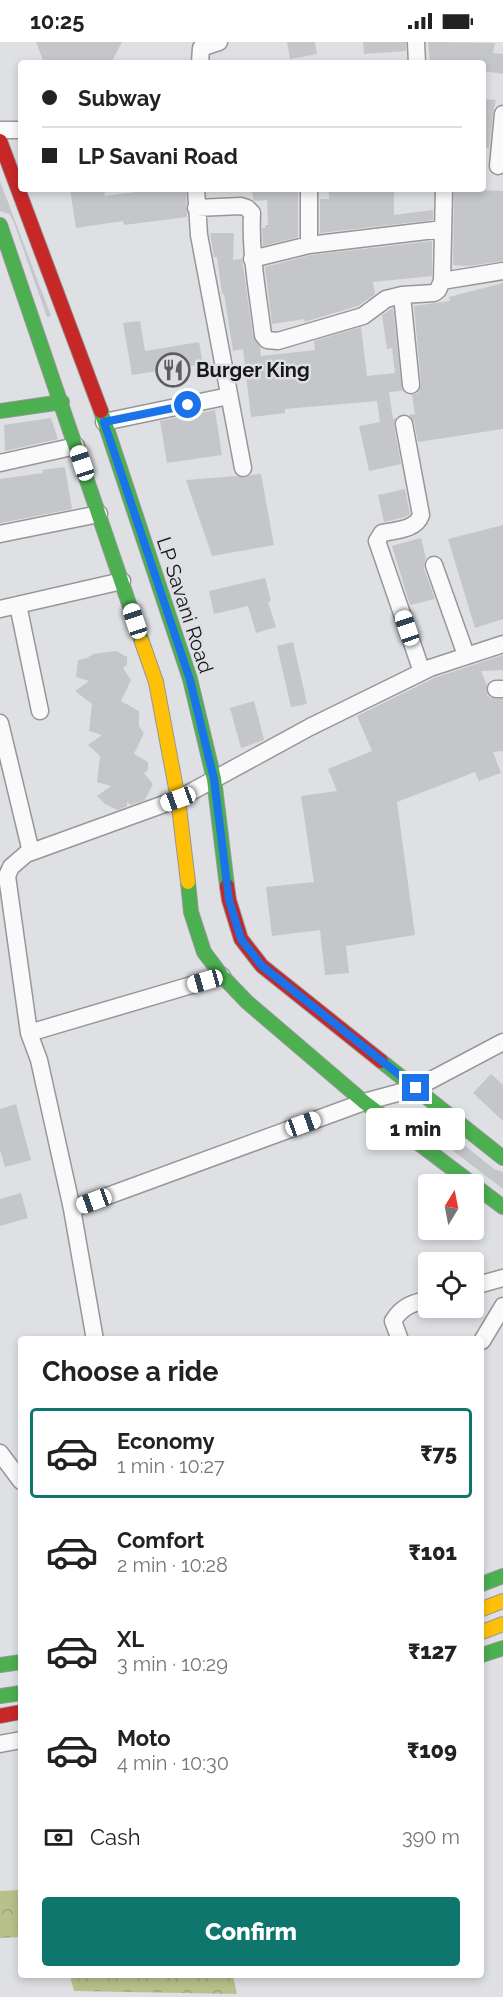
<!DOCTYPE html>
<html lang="en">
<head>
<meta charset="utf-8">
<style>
  :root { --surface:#fff; --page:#f2f2f2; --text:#222; --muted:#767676; --line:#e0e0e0; --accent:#0f766e }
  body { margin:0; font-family:Raleway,sans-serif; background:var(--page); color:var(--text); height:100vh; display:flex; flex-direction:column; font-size:22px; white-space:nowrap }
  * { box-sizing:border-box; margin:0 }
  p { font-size:20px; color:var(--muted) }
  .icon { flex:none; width:33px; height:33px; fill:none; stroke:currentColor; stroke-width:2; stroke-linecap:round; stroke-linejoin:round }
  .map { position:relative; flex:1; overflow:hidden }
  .sheet { position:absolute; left:18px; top:1294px; width:466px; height:642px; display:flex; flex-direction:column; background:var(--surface); border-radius:6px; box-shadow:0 3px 9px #0003 }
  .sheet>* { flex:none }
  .hud { position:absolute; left:18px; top:18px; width:468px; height:132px; border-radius:6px; box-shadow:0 3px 9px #0003; display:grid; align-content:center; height:132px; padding:0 24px; background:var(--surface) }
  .needle { width:39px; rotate:10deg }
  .controls { position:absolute; left:418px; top:1132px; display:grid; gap:12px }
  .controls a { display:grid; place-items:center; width:66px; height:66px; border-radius:6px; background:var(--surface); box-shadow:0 3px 9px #0003; font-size:30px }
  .end { position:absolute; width:27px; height:27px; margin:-14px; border:8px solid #1a73e8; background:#fff; box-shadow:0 0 0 3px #fff }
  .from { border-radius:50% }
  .bubble { position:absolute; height:42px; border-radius:6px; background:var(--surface); box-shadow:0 3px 9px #0003; font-size:20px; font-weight:800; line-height:42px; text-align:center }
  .car { position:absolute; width:18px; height:36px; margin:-18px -9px; border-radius:8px; box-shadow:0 0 4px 2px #0007; background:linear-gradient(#fff 24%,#345 0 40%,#fff 0 76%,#345 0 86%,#fff 0) }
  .hud b { display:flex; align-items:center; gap:21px; height:57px; font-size:22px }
  .hud b+b { border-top:2px solid var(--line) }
  .hud i { width:15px; height:15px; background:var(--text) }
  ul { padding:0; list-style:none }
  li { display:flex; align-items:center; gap:18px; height:90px; margin:0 12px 9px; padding:0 12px; border:3px solid transparent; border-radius:6px }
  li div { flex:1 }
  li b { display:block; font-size:22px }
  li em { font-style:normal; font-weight:800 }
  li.active { border-color:var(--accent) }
  li>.icon { width:54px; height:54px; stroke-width:1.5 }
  h2 { padding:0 24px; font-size:27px; line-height:72px }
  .pay { display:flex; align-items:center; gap:15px; height:66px; padding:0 24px; font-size:22px }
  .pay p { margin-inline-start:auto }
  .cta { display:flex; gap:12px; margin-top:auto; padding:12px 24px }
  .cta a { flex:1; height:69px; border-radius:6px; background:var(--accent); color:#fff; font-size:24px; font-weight:800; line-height:69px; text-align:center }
  .status { display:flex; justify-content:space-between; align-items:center; height:42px; padding:0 30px; background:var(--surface); direction:ltr }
  .status svg { height:16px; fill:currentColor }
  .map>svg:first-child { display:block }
  .forest { fill:url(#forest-crowns) }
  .building { fill:#c5c6c9 }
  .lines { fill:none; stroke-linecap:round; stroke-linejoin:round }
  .street-casing { stroke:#97979a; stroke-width:19 }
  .fast-casing { stroke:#97979a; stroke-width:16 }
  .slow-casing { stroke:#97979a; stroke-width:16 }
  .jam-casing { stroke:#97979a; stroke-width:16 }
  .street { stroke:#fafafb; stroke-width:16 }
  .fast { stroke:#4caf50; stroke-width:14 }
  .slow { stroke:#ffc107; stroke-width:14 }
  .jam { stroke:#c62828; stroke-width:14 }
  .route { stroke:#1a73e8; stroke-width:8 }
  .labels { text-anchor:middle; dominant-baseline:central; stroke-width:5; stroke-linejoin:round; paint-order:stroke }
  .poi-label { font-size:20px; font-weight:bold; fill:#171719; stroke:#dddfe5; text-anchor:start }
  .street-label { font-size:20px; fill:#171719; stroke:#dddfe5 }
</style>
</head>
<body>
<div class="status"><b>10:25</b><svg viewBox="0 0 49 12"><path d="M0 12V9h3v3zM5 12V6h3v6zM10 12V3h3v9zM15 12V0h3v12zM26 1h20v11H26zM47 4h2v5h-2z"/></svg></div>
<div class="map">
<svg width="503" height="1955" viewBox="0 0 503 1955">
  <defs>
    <pattern id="forest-crowns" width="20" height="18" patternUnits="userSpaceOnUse" patternTransform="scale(1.5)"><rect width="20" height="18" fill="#b8c18a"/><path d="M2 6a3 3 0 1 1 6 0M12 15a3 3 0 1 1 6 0" fill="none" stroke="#9da576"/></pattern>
  </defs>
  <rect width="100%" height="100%" fill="#dfe0e3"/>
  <path class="forest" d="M 21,1848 L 21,1895 L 0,1896 L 0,1849 Z
    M 70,1934 L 233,1934 L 237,1952 L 74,1949 Z"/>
  <path class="building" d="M 36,0 L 122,0 L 111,21 L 44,21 Z
    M 287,0 L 315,0 L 317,12 L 290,17 Z
    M 363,0 L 406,0 L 406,9 L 364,12 Z
    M 428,0 L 495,1 L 493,11 L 503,12 L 503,32 L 483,29 L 483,21 L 430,21 Z
    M 483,57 L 496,58 L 493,71 L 489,106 L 483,106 Z
    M 0,139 L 51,274 L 47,275 L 13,178 L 9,172 L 0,169 Z
    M 70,147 L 104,147 L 105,154 L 159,147 L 186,147 L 187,175 L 124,183 L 123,179 L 76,186 Z
    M 252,147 L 298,147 L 298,195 L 263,204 L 262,186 L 265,186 L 265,183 L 268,183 L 267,158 L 255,159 L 253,157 Z
    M 329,147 L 394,147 L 394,173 L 433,168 L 433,178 L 320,191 L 320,157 L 329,157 Z
    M 454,147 L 503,149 L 503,219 L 469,224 L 453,223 Z
    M 210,191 L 234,191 L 233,218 L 242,217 L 253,294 L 260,305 L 261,314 L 315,308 L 314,299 L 361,285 L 367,334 L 395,331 L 392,306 L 387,307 L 382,273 L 393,266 L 402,349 L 389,350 L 393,377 L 396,376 L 394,384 L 401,422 L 369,429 L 359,384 L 380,380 L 377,359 L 285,367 L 285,371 L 251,375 L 243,307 L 233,309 L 224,252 L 222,252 L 217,215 L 214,215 Z
    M 432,199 L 432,234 L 373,240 L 375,252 L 358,264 L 304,280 L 305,277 L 272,282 L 265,225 L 311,213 Z
    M 503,241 L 503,387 L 418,400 L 414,380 L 409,373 L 415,372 L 412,353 L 418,351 L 421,342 L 414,264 L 450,259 L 449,255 Z
    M 140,279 L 145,309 L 199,300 L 203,322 L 132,333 L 123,281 Z
    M 215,368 L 222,413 L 167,421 L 160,379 Z
    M 51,376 L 58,397 L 5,409 L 4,383 Z
    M 65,425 L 72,467 L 0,481 L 0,437 L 43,431 L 42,428 Z
    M 261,432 L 274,503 L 212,514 L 186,438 L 237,434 L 244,436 L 251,433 Z
    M 405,447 L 410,472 L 405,475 L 384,480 L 378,453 Z
    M 503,483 L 503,577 L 475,586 L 448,497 Z
    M 421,496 L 426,516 L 424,521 L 424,527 L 435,557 L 410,563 L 392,504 Z
    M 265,536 L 271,559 L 268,560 L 276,585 L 256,591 L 248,564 L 214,572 L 209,549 Z
    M 293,600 L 307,662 L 291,665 L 277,604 Z
    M 116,609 L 127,615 L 127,623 L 123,626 L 131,638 L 121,659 L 139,669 L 139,684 L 144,691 L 134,712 L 148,720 L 148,728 L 144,731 L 153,742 L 145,758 L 131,763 L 127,760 L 127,764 L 118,768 L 105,762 L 97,754 L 111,744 L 97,740 L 100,714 L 88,703 L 102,693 L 89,689 L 92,662 L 75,649 L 89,639 L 76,635 L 78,618 L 87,616 L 93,612 Z
    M 503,613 L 503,628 L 481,629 L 487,643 L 487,653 L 491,656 L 503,657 L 503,709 L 493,710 L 501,731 L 479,739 L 475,730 L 397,760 L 415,893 L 346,904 L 349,931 L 325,933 L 320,888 L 272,894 L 266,845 L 314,840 L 301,754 L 337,749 L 328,727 L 372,709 L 357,674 L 434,636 Z
    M 254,659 L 264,698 L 241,706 L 230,666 Z
    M 491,1032 L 503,1043 L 503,1079 L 473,1051 Z
    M 16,1062 L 31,1118 L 5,1125 L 0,1108 L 0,1067 Z
    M 459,1099 L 494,1127 L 503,1130 L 503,1147 L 452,1108 Z
    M 21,1151 L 28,1176 L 0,1184 L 0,1157 Z"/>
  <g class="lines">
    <defs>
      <path id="street" d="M 416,0 L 417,21
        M 200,21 L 201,6 L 219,0
        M 0,88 L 21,88
        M 498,124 L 503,72
        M 196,147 L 199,193 L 243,426
        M 309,147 L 309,203
        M 196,166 L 241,164 L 247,166 L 252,171 C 250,213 258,252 263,293 L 267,298 L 278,299 L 363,274 L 386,257 L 402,253 L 434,251 L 438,248 L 442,239 L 444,147
        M 252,217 L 309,203 L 443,187
        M 442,239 L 503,229
        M 402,253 L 411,343
        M 104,380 L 229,354
        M 404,382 L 421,473 C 416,488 396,488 382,491 L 377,499 L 422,630
        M 0,421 L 76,404
        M 0,492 L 99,472
        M 434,523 L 466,613
        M 18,563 L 40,669
        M 0,567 L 122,539
        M 503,602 L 430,626 L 310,685 L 178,757 L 26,812 L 11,825 L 7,834 L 29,991 L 39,1018 L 72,1167 L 364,1060 L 416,1046 L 503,1000
        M 496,647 L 503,647
        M 0,681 L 31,810
        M 29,991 L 222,934
        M 72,1167 L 95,1298
        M 474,1244 L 503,1236
        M 400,1298 L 393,1279 C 402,1264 413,1261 429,1257
        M 482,1299 L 503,1264
        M 0,1411 L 21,1439
        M 0,1702 L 21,1698"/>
      <path id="fast" d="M 0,183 L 142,600
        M 0,369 L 62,360
        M 101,369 L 190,637 L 214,737 L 227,844
        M 188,840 L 191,870 L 204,910 L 222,934 L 247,960 L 364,1060 L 503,1165
        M 381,1019 L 503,1116
        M 482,1542 L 503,1534
        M 482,1613 L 503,1606
        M 0,1623 L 21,1620
        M 0,1654 L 21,1651"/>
      <path id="slow" d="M 142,600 L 156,640 L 178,757 L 188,840
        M 482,1567 L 503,1559
        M 482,1590 L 503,1582"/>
      <path id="jam" d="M 0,99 L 101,369
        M 227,844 L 229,858 L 241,897 L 262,924 L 381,1019
        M 0,1674 L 21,1670"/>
    </defs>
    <use href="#street" class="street-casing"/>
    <use href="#fast" class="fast-casing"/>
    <use href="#slow" class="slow-casing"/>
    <use href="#jam" class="jam-casing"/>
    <use href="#street" class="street"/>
    <use href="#fast" class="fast"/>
    <use href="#slow" class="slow"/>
    <use href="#jam" class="jam"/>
  </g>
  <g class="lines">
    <path class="route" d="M 188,363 L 104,380 L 190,638 L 214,737 L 229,858 L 241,897 L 262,924 L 416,1046"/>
  </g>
  <defs>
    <symbol id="restaurant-ring" viewBox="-11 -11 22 22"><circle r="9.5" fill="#dddfe5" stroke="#5d5d60" stroke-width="1.5"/><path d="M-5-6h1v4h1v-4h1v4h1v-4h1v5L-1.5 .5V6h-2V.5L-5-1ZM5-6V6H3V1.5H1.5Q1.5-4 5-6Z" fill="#5d5d60"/></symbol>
  </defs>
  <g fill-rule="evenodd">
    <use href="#restaurant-ring" x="154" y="309" width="38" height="38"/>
  </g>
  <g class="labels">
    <g class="poi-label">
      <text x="196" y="328">Burger King</text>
    </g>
    <g class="street-label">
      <text transform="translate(185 563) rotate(72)">LP Savani Road</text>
    </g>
  </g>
</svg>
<div class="controls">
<a><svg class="needle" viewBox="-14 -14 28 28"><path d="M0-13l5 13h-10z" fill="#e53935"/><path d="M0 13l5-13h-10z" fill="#767676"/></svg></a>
<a><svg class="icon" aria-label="locate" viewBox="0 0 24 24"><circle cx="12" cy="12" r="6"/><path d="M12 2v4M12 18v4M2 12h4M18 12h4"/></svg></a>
</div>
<i class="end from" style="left:188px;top:363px"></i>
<i class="end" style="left:416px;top:1046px"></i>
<div class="bubble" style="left:366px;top:1066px;width:99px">1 min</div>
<i class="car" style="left:82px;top:421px;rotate:342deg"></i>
<i class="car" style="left:135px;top:579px;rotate:342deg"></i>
<i class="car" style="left:407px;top:586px;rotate:341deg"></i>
<i class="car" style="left:178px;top:757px;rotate:250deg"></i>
<i class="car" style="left:205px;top:939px;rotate:254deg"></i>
<i class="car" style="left:303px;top:1082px;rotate:70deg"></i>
<i class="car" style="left:94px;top:1159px;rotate:250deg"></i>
<div class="hud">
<b><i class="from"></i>Subway</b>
<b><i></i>LP Savani Road</b>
</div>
<section class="sheet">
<h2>Choose a ride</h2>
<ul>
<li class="active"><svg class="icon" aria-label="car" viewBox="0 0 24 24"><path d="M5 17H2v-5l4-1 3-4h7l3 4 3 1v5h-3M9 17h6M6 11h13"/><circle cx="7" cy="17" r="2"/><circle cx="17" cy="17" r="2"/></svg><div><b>Economy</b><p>1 min · 10:27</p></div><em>₹75</em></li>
<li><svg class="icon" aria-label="car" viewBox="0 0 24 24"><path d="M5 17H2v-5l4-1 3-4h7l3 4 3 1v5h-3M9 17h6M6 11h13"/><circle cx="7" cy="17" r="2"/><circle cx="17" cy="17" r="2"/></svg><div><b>Comfort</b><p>2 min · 10:28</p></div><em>₹101</em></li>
<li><svg class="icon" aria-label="car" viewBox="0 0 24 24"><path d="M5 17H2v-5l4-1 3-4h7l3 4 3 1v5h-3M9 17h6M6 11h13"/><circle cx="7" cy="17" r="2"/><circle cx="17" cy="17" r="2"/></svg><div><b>XL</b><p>3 min · 10:29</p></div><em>₹127</em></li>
<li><svg class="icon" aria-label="car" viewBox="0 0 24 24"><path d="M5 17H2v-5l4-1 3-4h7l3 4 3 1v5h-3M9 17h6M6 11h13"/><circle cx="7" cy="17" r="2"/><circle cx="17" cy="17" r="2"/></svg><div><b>Moto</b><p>4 min · 10:30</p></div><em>₹109</em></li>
</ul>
<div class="pay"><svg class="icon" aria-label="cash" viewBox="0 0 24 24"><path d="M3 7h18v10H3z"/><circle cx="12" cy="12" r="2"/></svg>Cash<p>390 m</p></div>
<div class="cta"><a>Confirm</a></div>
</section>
</div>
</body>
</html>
